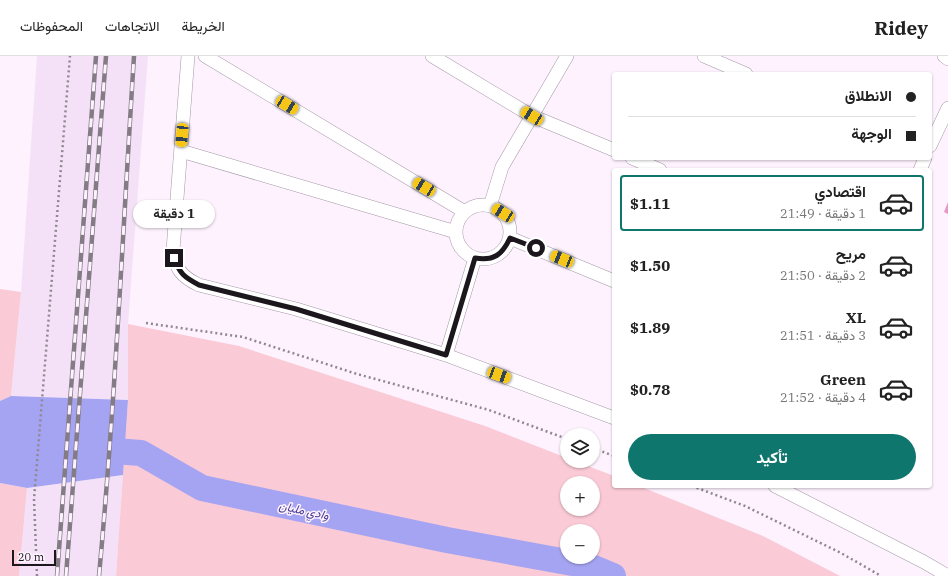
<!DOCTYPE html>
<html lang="ar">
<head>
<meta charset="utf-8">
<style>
  :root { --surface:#fff; --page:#f6f6f6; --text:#222; --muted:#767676; --line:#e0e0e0; --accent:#0f766e }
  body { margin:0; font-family:"IBM Plex Serif",Vazirmatn,serif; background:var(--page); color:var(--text); direction:rtl; height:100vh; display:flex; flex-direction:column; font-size:15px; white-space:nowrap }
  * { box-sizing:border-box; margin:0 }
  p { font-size:13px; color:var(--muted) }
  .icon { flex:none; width:22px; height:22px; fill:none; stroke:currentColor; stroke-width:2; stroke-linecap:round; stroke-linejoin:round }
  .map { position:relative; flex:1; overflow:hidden; direction:ltr }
  .details { position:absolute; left:612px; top:112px; width:320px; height:320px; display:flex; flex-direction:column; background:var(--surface); border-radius:4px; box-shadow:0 1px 3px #0004; direction:rtl }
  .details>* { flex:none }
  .hud { position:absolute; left:612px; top:16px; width:320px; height:88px; border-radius:4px; box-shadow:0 1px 3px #0004; direction:rtl; display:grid; align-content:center; height:88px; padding:0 16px; background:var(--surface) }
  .tools { position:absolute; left:560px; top:372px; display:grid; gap:8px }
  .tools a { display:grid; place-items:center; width:40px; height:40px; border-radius:50%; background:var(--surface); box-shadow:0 1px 3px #0004; font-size:20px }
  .scale { position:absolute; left:12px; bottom:10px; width:44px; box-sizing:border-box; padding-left:4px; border:2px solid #1c171d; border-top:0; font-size:11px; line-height:14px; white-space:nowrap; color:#1c171d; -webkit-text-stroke:3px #fdf2fe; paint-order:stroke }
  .end { position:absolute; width:18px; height:18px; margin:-9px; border:5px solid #1c171d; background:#fff; box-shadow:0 0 0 2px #fff }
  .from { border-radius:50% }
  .bubble { position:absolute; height:28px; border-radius:14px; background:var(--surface); box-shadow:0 1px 3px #0004; font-size:13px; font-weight:700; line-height:28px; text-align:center; direction:rtl }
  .car { position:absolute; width:12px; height:24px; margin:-12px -6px; border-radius:5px; box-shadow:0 0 3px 1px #0007; background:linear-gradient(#f5c518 24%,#345 0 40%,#f5c518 0 76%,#345 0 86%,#f5c518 0) }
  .hud b { display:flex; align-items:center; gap:14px; height:38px; font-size:15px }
  .hud b+b { border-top:1px solid var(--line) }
  .hud i { width:10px; height:10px; background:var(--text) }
  ul { padding:7px 0 0; list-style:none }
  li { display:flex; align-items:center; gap:12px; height:56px; margin:0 8px 6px; padding:0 8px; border:2px solid transparent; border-radius:4px }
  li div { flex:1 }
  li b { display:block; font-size:15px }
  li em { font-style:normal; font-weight:700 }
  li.selected { border-color:var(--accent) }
  li>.icon { width:36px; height:36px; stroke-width:1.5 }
  .primary-button { display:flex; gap:8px; margin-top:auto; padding:8px 16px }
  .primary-button a { flex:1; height:46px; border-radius:24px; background:var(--accent); color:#fff; font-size:16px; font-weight:700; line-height:46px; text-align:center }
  header { display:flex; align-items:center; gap:24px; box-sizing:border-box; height:56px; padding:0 20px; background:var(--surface); border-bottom:1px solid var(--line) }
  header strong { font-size:19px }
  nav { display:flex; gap:22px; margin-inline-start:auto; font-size:14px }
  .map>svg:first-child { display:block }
  .built { fill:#f4e1f7 }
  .green { fill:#facad6; fill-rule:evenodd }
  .water { fill:#a5a4f2 }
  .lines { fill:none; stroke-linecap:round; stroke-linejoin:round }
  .river { stroke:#a5a4f2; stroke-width:26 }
  .building { fill:#e798c9 }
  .minor-casing { stroke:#a498a6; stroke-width:14 }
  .path { stroke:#908891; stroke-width:2.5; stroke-dasharray:2 3; stroke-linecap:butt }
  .minor { stroke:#fff; stroke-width:13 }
  .rail-casing { stroke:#847c85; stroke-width:4.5 }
  .rail { stroke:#fdf2fe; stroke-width:3; stroke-dasharray:9; stroke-linecap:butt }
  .route { stroke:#1c171d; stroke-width:5 }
  .labels { text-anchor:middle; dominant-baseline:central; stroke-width:3; stroke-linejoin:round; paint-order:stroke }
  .water-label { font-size:12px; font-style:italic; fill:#443993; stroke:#fdf2fe }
</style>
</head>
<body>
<header>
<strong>Ridey</strong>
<nav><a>الخريطة</a><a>الاتجاهات</a><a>المحفوظات</a></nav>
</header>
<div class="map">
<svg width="948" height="520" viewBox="0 0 948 520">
  <rect width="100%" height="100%" fill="#fdf2fe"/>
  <path class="built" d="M 37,0 L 148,0 L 128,268 L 128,344 L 11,340 L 21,236 Z
    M 123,419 L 116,520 L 19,520 L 27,432 Z"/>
  <path class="green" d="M 0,233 L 21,236 L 11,340 L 0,345 Z
    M 128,268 L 239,290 L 485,370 L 567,402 L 567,405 L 575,405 L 614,420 L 614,430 L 639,430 L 763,480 L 840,520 L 116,520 L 128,344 ZM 567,427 L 593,427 L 593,453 L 567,453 ZM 567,475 L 593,475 L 593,501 L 567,501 Z
    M 0,427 L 27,432 L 19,520 L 0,520 Z"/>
  <path class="water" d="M 11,340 L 128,344 L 123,419 L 27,432 L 0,427 L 0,345 Z"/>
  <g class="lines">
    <path class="river" d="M 88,393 L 141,397 L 202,432 L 447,484 L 589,510 L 613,520"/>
  </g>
  <path class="building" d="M 948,146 L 948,158 L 944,156 Z"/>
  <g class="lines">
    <defs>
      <path id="minor" d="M 188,0 L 173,194 C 175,213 182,221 199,229 L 296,253 L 446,299 L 614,362
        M 205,0 L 465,156
        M 432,0 L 532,60 L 614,94
        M 704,0 L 746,18
        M 944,0 L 948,3
        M 930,90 L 948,52
        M 181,95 L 456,176
        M 632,102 L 660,114
        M 920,114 L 925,102
        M456 176a27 27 0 1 1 54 0a27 27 0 1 1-54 0Z
        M 490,150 L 502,111 L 567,0
        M 510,182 L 614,225
        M 446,299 L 475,202
        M 775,430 L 924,506 L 948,520"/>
    </defs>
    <use href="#minor" class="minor-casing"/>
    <path class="path" d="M 146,267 L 243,281 L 357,318 L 489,354 L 567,383
      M 593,392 L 614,400
      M 692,430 L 745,450 L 841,497 L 881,520
      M 37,520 L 34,443 L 70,0"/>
    <use href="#minor" class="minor"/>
    <defs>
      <path id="rail" d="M 57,520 L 96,0
        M 66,520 L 106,0
        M 99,520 C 115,347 123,173 134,0"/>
    </defs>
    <use href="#rail" class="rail-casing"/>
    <use href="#rail" class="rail"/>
  </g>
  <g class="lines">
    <path class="route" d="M 174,202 C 180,218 184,221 199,229 L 296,253 L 446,299 L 475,202 C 494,205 502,199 510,182 L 536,192"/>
  </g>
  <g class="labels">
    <g class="water-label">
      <text transform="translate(304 454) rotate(12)">وادي مليان</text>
    </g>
  </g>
</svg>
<div class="tools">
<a><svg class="icon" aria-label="layers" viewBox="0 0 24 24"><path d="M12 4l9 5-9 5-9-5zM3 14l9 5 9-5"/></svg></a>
<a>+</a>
<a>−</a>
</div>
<div class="scale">20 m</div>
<i class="end from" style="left:536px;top:192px"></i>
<i class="end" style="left:174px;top:202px"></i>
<div class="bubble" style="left:133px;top:144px;width:82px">1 دقيقة</div>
<i class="car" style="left:287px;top:49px;rotate:121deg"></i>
<i class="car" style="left:532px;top:60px;rotate:301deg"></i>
<i class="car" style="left:182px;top:79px;rotate:185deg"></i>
<i class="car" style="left:424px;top:131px;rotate:301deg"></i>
<i class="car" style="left:503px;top:157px;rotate:301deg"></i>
<i class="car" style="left:562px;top:203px;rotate:292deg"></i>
<i class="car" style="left:499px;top:319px;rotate:110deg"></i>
<div class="hud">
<b><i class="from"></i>الانطلاق</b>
<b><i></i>الوجهة</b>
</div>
<section class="details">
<ul>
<li class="selected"><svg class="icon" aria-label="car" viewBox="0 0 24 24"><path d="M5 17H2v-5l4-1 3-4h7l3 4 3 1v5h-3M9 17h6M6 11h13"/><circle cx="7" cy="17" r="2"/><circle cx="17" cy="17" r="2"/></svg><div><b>اقتصادي</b><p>1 دقيقة · 21:49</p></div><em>$1.11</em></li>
<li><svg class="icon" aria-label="car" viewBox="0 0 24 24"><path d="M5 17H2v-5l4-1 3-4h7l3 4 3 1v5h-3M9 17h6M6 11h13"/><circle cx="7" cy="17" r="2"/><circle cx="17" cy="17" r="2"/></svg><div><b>مريح</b><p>2 دقيقة · 21:50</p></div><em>$1.50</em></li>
<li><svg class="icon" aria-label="car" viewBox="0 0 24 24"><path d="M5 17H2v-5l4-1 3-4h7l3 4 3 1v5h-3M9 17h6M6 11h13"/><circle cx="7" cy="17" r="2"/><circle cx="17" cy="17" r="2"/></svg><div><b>XL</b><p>3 دقيقة · 21:51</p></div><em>$1.89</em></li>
<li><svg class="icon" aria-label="car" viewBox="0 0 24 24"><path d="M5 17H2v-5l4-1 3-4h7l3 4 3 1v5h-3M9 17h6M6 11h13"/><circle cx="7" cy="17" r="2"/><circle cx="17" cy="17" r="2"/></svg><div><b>Green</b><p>4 دقيقة · 21:52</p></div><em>$0.78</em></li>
</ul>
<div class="primary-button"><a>تأكيد</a></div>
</section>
</div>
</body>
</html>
